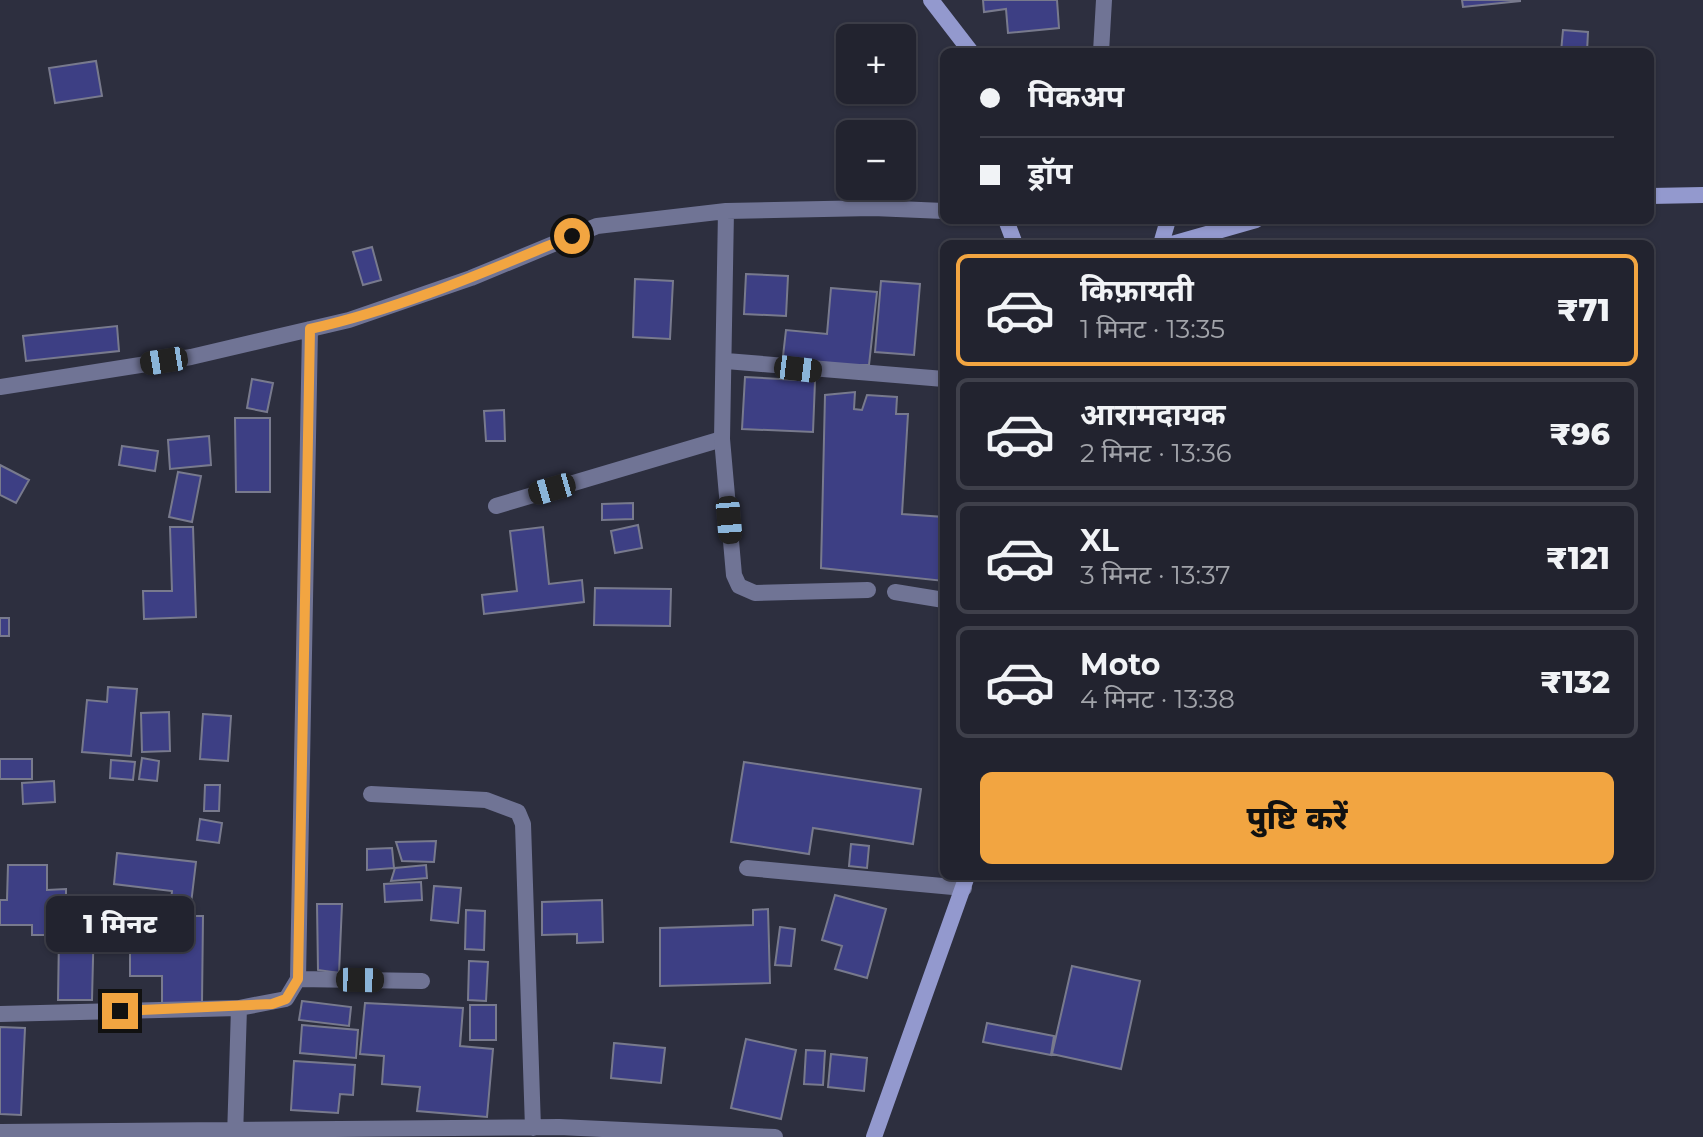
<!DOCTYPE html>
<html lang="hi">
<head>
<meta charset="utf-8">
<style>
  :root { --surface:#22232f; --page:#2e2f3b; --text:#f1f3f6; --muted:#a2a4aa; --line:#3f404b; --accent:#f2a541 }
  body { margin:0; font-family:Montserrat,"Noto Sans Devanagari",sans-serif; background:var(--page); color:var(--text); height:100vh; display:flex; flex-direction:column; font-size:30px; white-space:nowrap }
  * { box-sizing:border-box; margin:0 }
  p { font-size:26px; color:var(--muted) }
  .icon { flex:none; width:44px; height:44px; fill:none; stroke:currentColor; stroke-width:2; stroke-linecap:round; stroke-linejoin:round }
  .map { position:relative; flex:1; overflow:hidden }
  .sheet { position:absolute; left:940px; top:240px; width:714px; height:640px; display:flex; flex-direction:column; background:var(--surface); border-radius:12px; box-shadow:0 2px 6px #0004,0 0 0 2px var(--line) }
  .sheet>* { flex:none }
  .top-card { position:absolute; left:940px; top:48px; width:714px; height:176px; border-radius:12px; box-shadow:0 2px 6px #0004,0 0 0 2px var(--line); display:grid; align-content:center; height:176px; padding:0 40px; background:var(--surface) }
  .controls { position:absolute; left:836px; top:24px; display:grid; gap:16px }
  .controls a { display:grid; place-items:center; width:80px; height:80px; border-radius:12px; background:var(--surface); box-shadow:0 2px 6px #0004,0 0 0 2px var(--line); font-size:40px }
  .end { position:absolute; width:36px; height:36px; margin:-18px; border:10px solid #f2a541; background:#111; box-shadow:0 0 0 4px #111 }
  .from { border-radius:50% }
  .bubble { position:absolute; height:56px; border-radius:12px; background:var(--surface); box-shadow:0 2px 6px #0004,0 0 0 2px var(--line); font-size:26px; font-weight:800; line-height:56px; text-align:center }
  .car { position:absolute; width:24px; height:48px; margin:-24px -12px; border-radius:10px; box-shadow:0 0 6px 2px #0007; background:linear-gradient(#222 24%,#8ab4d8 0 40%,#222 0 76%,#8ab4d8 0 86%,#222 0) }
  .top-card b { display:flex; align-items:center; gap:28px; height:76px; font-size:30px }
  .top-card b+b { border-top:2px solid var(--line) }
  .top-card i { width:20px; height:20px; background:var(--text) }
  ul { padding:14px 0 0; list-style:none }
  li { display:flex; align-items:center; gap:24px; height:112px; margin:0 16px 12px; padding:0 24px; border:4px solid var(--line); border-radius:12px }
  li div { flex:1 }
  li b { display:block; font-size:30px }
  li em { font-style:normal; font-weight:800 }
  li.selected { border-color:var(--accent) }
  li>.icon { width:72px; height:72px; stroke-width:1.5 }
  .cta { display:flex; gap:16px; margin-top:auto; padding:16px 40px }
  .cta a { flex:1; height:92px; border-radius:12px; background:var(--accent); color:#111; font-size:32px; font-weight:800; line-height:92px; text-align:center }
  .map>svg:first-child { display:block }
  .building { fill:#3d3f84; stroke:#787a8d; stroke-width:2 }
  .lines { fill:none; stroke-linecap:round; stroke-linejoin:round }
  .lane { stroke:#707495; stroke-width:16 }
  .street { stroke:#707495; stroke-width:16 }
  .secondary { stroke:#9399ce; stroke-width:16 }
  .route { stroke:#f2a541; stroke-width:10 }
</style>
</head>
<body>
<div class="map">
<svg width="1703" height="1137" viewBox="0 0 1703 1137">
  <rect width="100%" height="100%" fill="#2d2f3f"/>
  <path class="building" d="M 983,0 L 1057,0 L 1059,28 L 1008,33 L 1006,9 L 984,12 Z
    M 1462,0 L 1520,0 L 1520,1 L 1463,7 Z
    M 1563,30 L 1588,32 L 1587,52 L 1561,52 Z
    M 96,61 L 102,96 L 55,103 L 49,68 Z
    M 372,247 L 381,280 L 363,285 L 353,252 Z
    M 746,274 L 788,276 L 786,316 L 744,314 Z
    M 635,279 L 673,281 L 670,339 L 633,337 Z
    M 881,281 L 920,284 L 914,355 L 875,352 Z
    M 831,288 L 877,292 L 869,365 L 782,365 L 786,330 L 827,334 Z
    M 117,326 L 119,351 L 26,361 L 23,336 Z
    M 745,377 L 815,381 L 813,432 L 742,429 Z
    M 252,379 L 273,383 L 267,412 L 247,408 Z
    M 855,392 L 854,409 L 862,410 L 867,395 L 897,397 L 896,414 L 908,414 L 902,514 L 944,517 L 944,581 L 821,568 L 825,395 Z
    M 504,410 L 505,441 L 486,441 L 484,411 Z
    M 235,418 L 270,418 L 270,492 L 236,492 Z
    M 209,436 L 211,465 L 170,469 L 168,440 Z
    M 122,446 L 158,451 L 155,471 L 119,465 Z
    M 0,465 L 29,480 L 16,503 L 0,495 Z
    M 178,472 L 201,476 L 192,522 L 169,517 Z
    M 633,503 L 633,519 L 602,520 L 602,504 Z
    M 638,525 L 642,548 L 615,553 L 611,531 Z
    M 170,527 L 193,527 L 196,617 L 144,619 L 143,591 L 172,591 Z
    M 543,527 L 549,584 L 582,580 L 584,602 L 484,614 L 482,595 L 517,591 L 510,531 Z
    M 595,588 L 671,589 L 670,626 L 594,625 Z
    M 0,618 L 9,618 L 9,636 L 0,636 Z
    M 108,687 L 137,689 L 131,756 L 82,752 L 87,700 L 107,702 Z
    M 169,712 L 170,751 L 142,752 L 141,713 Z
    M 203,714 L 231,716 L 228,761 L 200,759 Z
    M 142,758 L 159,761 L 157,781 L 139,779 Z
    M 0,759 L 32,759 L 32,779 L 0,779 Z
    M 111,760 L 135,762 L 133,780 L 110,778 Z
    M 744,762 L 921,789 L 913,844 L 813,828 L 809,854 L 731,842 Z
    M 54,781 L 55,802 L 23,804 L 22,783 Z
    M 205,785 L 220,785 L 219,811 L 204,811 Z
    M 200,819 L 222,823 L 219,843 L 197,840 Z
    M 436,841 L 434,862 L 402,861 L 396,842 Z
    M 851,844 L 869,846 L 867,868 L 849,866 Z
    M 392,848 L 394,868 L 367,870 L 367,849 Z
    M 117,853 L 196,862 L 190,912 L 170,910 L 172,891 L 114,884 Z
    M 8,865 L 47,865 L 47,890 L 66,889 L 66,919 L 94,919 L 92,1000 L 58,1000 L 59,935 L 32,935 L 32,925 L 0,925 L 0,900 L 7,900 Z
    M 426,865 L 427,878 L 391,881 L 395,868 Z
    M 421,882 L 422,900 L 385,902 L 384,884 Z
    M 434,886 L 461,888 L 458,923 L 431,920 Z
    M 835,895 L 886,909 L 867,978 L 835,969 L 842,946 L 822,940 Z
    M 168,896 L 168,916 L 203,916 L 202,1003 L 162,1003 L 162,976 L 130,976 L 130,915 L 90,915 L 90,897 Z
    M 602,900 L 603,942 L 577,943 L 577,934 L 542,935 L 542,902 Z
    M 317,904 L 342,904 L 339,973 L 318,970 Z
    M 768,909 L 770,983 L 660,986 L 660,928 L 753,925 L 753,910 Z
    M 466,910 L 485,911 L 484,950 L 465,949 Z
    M 780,927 L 795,929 L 791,966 L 775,965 Z
    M 469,961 L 488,962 L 486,1001 L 468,1000 Z
    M 1072,966 L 1140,981 L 1121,1069 L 1052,1054 Z
    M 302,1001 L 351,1007 L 349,1026 L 299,1020 Z
    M 365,1003 L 463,1008 L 460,1046 L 493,1049 L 487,1117 L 417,1111 L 420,1087 L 382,1084 L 384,1056 L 360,1054 Z
    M 470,1005 L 496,1005 L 496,1040 L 470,1040 Z
    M 987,1023 L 1054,1036 L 1051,1055 L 983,1042 Z
    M 302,1025 L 358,1030 L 356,1058 L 300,1053 Z
    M 0,1027 L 25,1028 L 21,1115 L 0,1114 Z
    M 746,1039 L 796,1050 L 781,1119 L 731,1108 Z
    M 614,1043 L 665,1048 L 661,1083 L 611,1078 Z
    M 806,1050 L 825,1051 L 823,1085 L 804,1084 Z
    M 831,1054 L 867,1058 L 864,1091 L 828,1087 Z
    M 294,1061 L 355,1065 L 353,1095 L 340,1094 L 338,1113 L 291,1110 Z"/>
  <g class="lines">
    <path class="lane" d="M 496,506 L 722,439
      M 747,868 L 964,888"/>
    <path class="street" d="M 1101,52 L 1104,0
      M 726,211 L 722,439 L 734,575 L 739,586 L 755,593 L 868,590
      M 726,361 L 944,379
      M 0,387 L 191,357 L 349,320 L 471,278 L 597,226 L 726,211 L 873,208 L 944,211
      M 895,592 L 944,600
      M 371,794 L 486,800 L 518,812 L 523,824 L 533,1128
      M 298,979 L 422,981
      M 0,1014 L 239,1008
      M 0,1132 L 559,1127 L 775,1137
      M 235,1137 L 239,1008 L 286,999 L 298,979 L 310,329"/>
    <path class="secondary" d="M 931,0 L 971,52
      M 1650,196 L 1703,195
      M 1006,220 L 1015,244
      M 1161,244 L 1168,220
      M 1172,244 L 1256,220
      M 874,1137 L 967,876"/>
  </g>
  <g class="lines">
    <path class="route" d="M 120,1011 L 272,1004 L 286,999 L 298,979 L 310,329 C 400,309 487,271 572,236"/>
  </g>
</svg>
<div class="controls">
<a>+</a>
<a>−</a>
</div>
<i class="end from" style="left:572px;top:236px"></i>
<i class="end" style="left:120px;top:1011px"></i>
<div class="bubble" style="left:46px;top:896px;width:148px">1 मिनट</div>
<i class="car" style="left:164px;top:361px;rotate:261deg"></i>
<i class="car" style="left:798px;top:369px;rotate:97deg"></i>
<i class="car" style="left:552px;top:489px;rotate:254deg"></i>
<i class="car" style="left:729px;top:520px;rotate:175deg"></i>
<i class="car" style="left:360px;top:980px;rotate:91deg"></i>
<div class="top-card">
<b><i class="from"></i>पिकअप</b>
<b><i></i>ड्रॉप</b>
</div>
<section class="sheet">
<ul>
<li class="selected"><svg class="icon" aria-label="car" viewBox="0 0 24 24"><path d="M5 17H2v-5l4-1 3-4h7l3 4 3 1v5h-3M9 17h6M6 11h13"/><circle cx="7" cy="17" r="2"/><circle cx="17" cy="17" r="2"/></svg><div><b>किफ़ायती</b><p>1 मिनट · 13:35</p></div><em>₹71</em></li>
<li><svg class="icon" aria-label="car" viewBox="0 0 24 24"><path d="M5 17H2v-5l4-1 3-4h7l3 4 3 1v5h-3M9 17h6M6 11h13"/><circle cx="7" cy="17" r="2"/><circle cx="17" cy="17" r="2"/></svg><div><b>आरामदायक</b><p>2 मिनट · 13:36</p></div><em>₹96</em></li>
<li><svg class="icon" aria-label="car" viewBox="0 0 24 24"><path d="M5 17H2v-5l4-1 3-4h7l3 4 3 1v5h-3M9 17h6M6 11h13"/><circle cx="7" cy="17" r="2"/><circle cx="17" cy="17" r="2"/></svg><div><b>XL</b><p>3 मिनट · 13:37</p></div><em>₹121</em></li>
<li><svg class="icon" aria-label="car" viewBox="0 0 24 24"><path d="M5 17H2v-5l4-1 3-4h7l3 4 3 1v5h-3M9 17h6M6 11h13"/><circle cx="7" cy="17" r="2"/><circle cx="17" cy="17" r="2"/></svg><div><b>Moto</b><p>4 मिनट · 13:38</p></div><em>₹132</em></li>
</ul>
<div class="cta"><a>पुष्टि करें</a></div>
</section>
</div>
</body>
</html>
